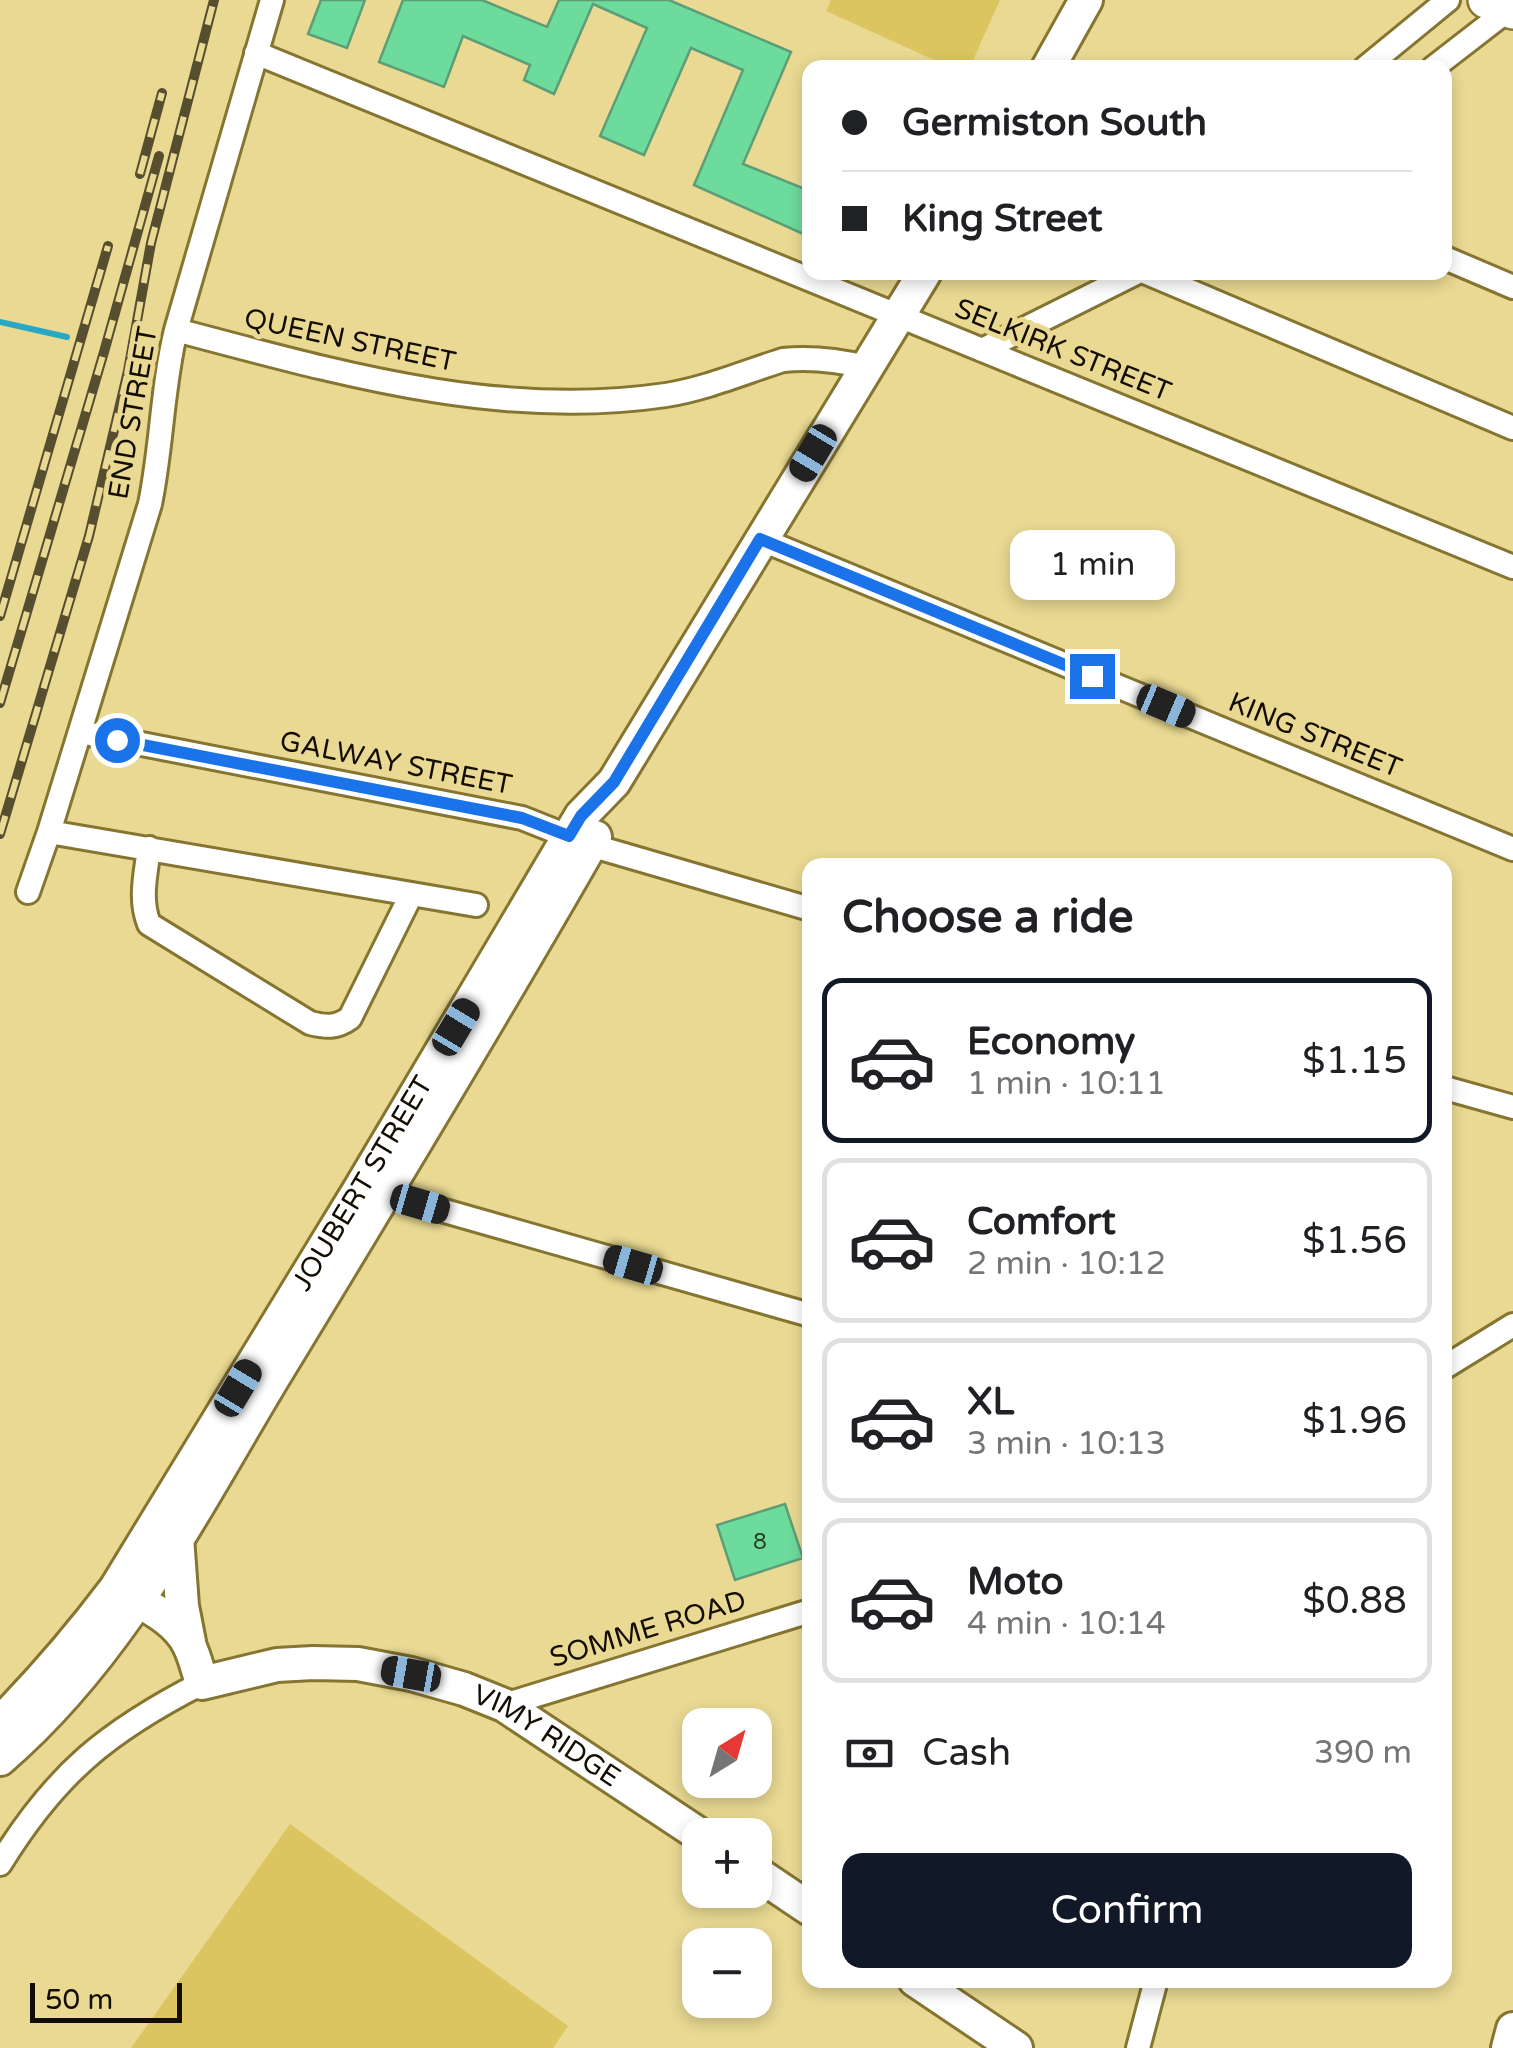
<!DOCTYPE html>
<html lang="en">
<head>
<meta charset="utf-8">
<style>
  :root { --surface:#fff; --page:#f2f2f2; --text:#202124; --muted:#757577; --line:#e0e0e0; --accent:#111827 }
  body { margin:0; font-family:"Varela Round",sans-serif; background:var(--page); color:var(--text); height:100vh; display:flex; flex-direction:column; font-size:38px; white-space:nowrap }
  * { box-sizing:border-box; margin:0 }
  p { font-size:32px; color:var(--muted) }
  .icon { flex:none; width:55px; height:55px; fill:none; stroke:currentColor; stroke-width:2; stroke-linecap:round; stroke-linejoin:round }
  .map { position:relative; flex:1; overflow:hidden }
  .panel { position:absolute; left:802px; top:858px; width:650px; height:1130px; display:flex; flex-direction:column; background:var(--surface); border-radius:20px; box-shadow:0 5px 15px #0003 }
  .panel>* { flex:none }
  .banner { position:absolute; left:802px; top:60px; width:650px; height:220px; border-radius:20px; box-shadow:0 5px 15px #0003; display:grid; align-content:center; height:220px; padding:0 40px; background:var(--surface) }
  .needle { width:65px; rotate:37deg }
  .fabs { position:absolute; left:682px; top:1708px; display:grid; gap:20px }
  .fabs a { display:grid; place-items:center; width:90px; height:90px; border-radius:20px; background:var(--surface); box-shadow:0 5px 15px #0003; font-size:50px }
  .scale { position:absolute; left:30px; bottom:25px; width:152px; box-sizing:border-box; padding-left:10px; border:5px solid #130d00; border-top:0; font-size:28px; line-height:35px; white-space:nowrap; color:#130d00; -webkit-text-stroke:8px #e9d993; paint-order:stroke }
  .end { position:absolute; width:45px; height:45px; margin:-22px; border:12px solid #1a73e8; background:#fff; box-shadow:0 0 0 5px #fff }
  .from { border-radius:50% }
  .bubble { position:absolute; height:70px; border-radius:20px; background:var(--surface); box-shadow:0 5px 15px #0003; font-size:32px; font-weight:600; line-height:70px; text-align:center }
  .car { position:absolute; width:30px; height:60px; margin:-30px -15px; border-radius:12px; box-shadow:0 0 8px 2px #0007; background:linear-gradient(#222 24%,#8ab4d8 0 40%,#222 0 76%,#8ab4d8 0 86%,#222 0) }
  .banner b { display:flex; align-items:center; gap:35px; height:95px; font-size:38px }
  .banner b+b { border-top:2px solid var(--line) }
  .banner i { width:25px; height:25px; background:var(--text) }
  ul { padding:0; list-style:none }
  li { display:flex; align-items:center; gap:30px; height:165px; margin:0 20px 15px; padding:0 20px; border:5px solid var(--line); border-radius:20px }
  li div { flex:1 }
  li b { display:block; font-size:38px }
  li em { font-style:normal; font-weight:600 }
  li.selected { border-color:var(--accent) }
  li>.icon { width:90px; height:90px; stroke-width:1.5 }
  h2 { padding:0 40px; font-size:45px; line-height:120px }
  .pay { display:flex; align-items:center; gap:25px; height:110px; padding:0 40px; font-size:38px }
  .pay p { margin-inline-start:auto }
  .cta { display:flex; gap:20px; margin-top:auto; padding:20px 40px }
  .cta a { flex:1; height:115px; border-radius:20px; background:var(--accent); color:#fff; font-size:40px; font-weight:600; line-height:115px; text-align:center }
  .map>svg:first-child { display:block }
  .green { fill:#dcc560 }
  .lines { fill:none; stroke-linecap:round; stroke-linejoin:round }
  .stream { stroke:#2aa8c3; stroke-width:6 }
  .building { fill:#6cdb9b; stroke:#5d9e77; stroke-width:2.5 }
  .street-casing { stroke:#857531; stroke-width:28 }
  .secondary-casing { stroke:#857531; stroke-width:38 }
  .primary-casing { stroke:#857531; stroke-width:40 }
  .street { stroke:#fff; stroke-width:22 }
  .secondary { stroke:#fff; stroke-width:32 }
  .primary { stroke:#fff; stroke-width:35 }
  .rail-casing { stroke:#574e2f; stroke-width:10 }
  .rail { stroke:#e9d993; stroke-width:6; stroke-dasharray:19; stroke-linecap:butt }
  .route { stroke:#1a73e8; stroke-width:12 }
  .labels { text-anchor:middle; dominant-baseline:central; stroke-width:10; stroke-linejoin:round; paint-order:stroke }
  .number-label { font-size:22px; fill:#294027 }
  .street-label { font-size:28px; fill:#130d00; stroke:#e9d993 }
</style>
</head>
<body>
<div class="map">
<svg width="1513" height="2048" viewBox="0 0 1513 2048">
  <rect width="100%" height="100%" fill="#e9d993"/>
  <path class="green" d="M 831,0 L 1000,0 L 970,67 L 952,68 L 826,11 Z
    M 290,1824 L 568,2026 L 553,2048 L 131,2048 Z"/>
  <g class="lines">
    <path class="stream" d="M 0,322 L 67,337"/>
  </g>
  <path class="building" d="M 321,0 L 365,0 L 347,48 L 308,34 Z
    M 403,0 L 482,0 L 547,27 L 559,0 L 669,0 L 791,52 L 743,164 L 810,191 L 810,237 L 694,185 L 743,70 L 691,48 L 644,155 L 600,136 L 647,28 L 593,4 L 554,94 L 524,80 L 530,65 L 463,36 L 444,87 L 379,62 Z
    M 785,1504 L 803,1558 L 735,1580 L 717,1525 Z"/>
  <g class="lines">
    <defs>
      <path id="street" d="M 256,53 L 1513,567
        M 1365,68 L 1448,0
        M 1433,68 L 1513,6
        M 1445,258 L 1513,287
        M 1145,272 L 1513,428
        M 176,330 C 336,372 497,420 666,395 C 705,389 745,372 783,360 C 812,357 837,360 866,367
        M 982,350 L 1138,272
        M 760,539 L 1513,849
        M 80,732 L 522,818 L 590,845 L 810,909
        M 49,832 L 476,905
        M 149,848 C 146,873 139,899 149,924 L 310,1023 C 326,1027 336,1028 350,1018 L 411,895
        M 28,892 L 49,832 L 150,504 C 162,446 162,387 176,330 L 272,0
        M 1445,1088 L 1513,1107
        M 371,1190 L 810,1315
        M 1445,1367 L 1513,1325
        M 504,1705 L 810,1611
        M 0,1864 C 56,1773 108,1731 202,1683
        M 1138,2048 L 1156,1980"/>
      <g id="secondary">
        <path d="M 1048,68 L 1086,0"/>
        <path d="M 177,1537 L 182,1606 L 189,1642"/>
        <path id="s1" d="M 120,1590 C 144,1605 176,1618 189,1645 C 195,1657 198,1671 202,1683 L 277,1665 L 313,1663 L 358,1664 L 411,1674 L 464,1689 L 504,1705 L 700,1835"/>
        <path id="s2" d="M 0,1723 C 42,1680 80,1636 116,1588 L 361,1187 L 581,816 L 614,782 L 925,272"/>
        <path d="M 0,1759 C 120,1656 193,1511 273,1378 C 382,1199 491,1019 595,837"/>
        <path d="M 755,1872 L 810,1909"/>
        <path d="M 915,1980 L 1016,2048"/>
        <path d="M 1508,2048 L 1513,2029"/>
      </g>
      <path id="primary" d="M 1486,0 L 1513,11"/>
    </defs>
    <use href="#street" class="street-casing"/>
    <use href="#secondary" class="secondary-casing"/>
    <use href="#primary" class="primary-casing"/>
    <use href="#street" class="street"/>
    <use href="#secondary" class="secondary"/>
    <use href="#primary" class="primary"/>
    <defs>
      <path id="rail" d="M 140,174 L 162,93
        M 0,616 L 108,246
        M 0,703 L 104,352 L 159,156
        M 0,834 L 89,536 L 128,371 L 151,243 L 214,0"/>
    </defs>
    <use href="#rail" class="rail-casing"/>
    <use href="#rail" class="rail"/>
  </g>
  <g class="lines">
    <path class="route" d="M 117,740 L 522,818 L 569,836 L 581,816 L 614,782 L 760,539 L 1092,676"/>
  </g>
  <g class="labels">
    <g class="number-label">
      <text x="760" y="1542">8</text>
    </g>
    <g class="street-label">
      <text transform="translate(350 340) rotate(12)">QUEEN STREET</text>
      <text transform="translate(1063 350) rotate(22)">SELKIRK STREET</text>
      <text transform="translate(133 413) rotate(-80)">END STREET</text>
      <text transform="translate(1315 735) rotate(22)">KING STREET</text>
      <text transform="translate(396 763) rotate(11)">GALWAY STREET</text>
      <text stroke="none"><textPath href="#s2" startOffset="652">JOUBERT STREET</textPath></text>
      <text transform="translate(648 1629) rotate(-17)">SOMME ROAD</text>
      <text stroke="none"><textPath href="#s1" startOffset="492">VIMY RIDGE</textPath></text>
    </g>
  </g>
</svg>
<div class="fabs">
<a><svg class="needle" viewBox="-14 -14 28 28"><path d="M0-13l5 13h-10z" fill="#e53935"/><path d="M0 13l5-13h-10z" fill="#757577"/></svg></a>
<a>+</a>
<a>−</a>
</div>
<div class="scale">50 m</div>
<i class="end from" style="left:117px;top:740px"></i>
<i class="end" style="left:1092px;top:676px"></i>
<div class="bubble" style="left:1010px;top:530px;width:165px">1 min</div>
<i class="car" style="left:813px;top:453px;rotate:211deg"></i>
<i class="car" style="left:1166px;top:706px;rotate:113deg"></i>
<i class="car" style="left:456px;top:1027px;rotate:31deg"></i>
<i class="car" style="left:420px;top:1204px;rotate:106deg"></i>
<i class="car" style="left:633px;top:1265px;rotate:286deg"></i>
<i class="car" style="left:238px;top:1388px;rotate:31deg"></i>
<i class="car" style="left:411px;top:1674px;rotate:280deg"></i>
<div class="banner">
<b><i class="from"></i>Germiston South</b>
<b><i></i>King Street</b>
</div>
<section class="panel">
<h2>Choose a ride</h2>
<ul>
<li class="selected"><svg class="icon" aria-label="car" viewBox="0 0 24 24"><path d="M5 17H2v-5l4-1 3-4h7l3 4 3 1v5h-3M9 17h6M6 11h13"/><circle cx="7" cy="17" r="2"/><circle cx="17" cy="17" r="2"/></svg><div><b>Economy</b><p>1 min · 10:11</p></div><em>$1.15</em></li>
<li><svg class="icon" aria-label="car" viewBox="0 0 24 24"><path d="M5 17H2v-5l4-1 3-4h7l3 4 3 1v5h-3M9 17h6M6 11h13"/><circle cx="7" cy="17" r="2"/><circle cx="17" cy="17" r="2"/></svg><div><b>Comfort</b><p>2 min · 10:12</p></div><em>$1.56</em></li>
<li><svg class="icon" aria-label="car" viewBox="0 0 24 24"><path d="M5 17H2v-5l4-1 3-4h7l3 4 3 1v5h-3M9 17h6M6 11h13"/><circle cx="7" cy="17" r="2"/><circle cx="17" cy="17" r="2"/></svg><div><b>XL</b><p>3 min · 10:13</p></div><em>$1.96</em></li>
<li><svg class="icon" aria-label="car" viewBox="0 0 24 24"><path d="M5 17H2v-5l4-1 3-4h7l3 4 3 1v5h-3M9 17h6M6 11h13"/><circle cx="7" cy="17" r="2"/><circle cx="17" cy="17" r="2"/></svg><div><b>Moto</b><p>4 min · 10:14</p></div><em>$0.88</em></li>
</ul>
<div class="pay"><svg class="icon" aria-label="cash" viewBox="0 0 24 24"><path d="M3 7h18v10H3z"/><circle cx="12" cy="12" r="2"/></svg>Cash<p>390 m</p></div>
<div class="cta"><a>Confirm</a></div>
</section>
</div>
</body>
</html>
